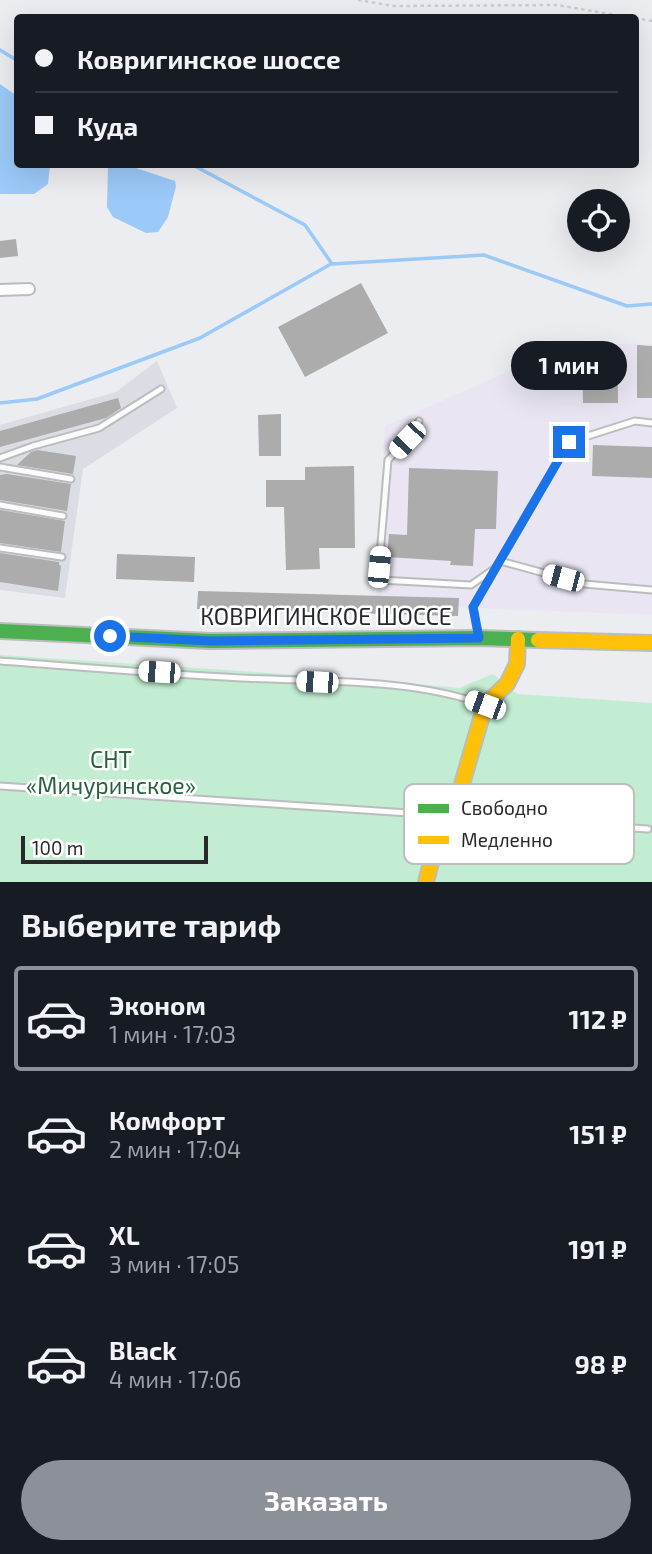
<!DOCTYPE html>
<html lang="ru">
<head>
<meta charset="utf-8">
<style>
  :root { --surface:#171b24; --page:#20242c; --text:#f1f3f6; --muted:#9ea1a6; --line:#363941; --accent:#8c9099 }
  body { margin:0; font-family:"Exo 2",sans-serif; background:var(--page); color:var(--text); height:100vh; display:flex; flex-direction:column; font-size:26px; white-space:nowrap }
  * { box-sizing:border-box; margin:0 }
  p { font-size:23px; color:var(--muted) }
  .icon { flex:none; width:38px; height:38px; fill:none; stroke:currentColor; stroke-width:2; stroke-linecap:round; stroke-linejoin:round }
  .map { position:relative; height:882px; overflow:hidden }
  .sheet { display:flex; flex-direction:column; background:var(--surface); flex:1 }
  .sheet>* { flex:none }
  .guide { position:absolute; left:14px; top:14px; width:625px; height:154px; border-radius:7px; box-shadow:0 7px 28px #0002; display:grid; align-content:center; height:154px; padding:0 21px; background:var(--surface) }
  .fabs { position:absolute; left:567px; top:189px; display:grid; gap:14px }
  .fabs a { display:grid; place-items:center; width:63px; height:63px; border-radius:50%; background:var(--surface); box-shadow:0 7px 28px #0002; font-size:35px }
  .scale { position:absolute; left:21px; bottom:18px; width:187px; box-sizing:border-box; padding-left:7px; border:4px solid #28292b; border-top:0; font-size:19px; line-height:24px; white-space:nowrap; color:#28292b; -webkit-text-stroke:5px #fff; paint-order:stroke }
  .end { position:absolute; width:32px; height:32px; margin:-16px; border:9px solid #1a73e8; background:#fff; box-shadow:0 0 0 4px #fff }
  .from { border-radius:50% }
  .bubble { position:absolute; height:49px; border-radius:24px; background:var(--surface); box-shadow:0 7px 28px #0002; font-size:23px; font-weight:700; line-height:49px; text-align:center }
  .car { position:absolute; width:21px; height:42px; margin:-21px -10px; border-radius:9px; box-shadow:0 0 5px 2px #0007; background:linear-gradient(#fff 24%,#345 0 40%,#fff 0 76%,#345 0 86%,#fff 0) }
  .guide b { display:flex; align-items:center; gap:24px; height:66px; font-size:26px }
  .guide b+b { border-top:2px solid var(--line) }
  .guide i { width:18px; height:18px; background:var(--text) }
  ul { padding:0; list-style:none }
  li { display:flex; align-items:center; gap:21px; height:105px; margin:0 14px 10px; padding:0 7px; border:4px solid transparent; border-radius:7px }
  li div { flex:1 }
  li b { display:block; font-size:26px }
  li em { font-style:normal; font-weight:700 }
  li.on { border-color:var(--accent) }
  li>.icon { width:63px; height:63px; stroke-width:1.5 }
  h2 { padding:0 21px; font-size:32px; line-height:84px }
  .primary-button { display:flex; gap:14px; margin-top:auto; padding:14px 21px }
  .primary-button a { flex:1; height:80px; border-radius:42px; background:var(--accent); color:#fff; font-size:28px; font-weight:700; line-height:80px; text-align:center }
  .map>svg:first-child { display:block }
  .commercial { fill:#e9e5f2 }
  .built { fill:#dbdde5 }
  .green { fill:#c2edd2 }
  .water { fill:#9bc9f8 }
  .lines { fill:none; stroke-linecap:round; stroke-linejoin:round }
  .stream { stroke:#9bc9f8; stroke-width:3.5 }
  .building { fill:#acacad }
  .lane-casing { stroke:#bbbcbe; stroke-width:9 }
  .street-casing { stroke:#bbbcbe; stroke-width:14 }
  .fast-casing { stroke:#bbbcbe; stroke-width:18 }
  .slow-casing { stroke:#bbbcbe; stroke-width:18 }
  .path { stroke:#cccdcd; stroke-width:2.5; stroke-dasharray:3.5 3.5; stroke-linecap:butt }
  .lane { stroke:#fcfcfd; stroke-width:5 }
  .street { stroke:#fcfcfd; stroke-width:10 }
  .fast { stroke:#4caf50; stroke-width:14 }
  .slow { stroke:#ffc107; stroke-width:14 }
  .route { stroke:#1a73e8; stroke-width:9 }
  .labels { text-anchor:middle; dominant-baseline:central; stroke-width:5; stroke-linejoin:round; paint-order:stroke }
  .street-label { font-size:23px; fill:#28292b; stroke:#fff }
  .park-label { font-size:23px; fill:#26623e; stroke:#fff }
  .key { fill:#fff; stroke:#bebfbf; stroke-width:2 }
  .key-label { font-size:19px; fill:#28292b }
</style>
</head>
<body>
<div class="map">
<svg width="652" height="882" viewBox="0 0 652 882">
  <rect width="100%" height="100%" fill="#ebedf0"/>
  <path class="commercial" d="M 571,344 L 652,344 L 652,615 L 376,604 L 385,426 Z"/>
  <path class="built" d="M 157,361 L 177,408 L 83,469 L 65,598 L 0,590 L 0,425 L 116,392 Z"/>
  <path class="green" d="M 0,655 L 374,680 L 459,688 L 493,674 L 517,694 L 652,703 L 652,882 L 0,882 Z"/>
  <path class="water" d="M 0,84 L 17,96 L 18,164 L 50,165 L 48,184 L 34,194 L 0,194 Z
    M 108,165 L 127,165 L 175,181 L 176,186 L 168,217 L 158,232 L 146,233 L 113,217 L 107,207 Z"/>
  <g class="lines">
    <path class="stream" d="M 0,50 L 18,61
      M 191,164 L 305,225 L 332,264 L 484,255 L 627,306 L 652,304
      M 0,403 L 37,399 L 200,338 L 331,264"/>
  </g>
  <path class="building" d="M 16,239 L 18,256 L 0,258 L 0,241 Z
    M 361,283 L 388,333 L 305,377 L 278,327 Z
    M 637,345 L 652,346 L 652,398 L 637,398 Z
    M 582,356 L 618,356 L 618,403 L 583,403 Z
    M 118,398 L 121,408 L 106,418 L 0,447 L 0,431 Z
    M 281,414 L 281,456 L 259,456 L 258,415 Z
    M 593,445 L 652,447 L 652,478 L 592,476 Z
    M 37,450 L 76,456 L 73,474 L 17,465 L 31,452 Z
    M 354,466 L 355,548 L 319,548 L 320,569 L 286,570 L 284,507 L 266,507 L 266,480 L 305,480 L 305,467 Z
    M 409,468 L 498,471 L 496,529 L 475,529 L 473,566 L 450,565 L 451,561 L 387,557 L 389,534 L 407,535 Z
    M 7,474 L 71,484 L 67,511 L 0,500 L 0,475 Z
    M 0,510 L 65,521 L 61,552 L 0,543 Z
    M 0,553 L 59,562 L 59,565 L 61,566 L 58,591 L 0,582 Z
    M 117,554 L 195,557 L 194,582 L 116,579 Z
    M 198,591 L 459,598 L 458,616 L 197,609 Z"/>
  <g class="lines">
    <defs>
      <path id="lane" d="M 419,421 L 407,440 L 388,460 L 379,567 L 380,580 L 471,585 L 494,569
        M 0,458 L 33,446 L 99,428 L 161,389
        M 0,467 L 71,479
        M 0,505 L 63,516
        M 0,548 L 62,557
        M 500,561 L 584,584 L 652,590
        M 478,634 L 473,607 L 569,442 L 635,421 L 652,423
        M 0,661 C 80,667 160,674 241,678 C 318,682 412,678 485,705
        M 0,786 L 648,829"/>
      <path id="street" d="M 0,290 L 29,289"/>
      <path id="fast" d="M 0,631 L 210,641 L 479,638 L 538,640"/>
      <path id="slow" d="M 538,640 L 652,643
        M 426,882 L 439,831 L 458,798 L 485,705 L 507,684 L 517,664 L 518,639"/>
    </defs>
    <use href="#lane" class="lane-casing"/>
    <use href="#street" class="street-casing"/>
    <use href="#fast" class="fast-casing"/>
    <use href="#slow" class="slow-casing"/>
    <path class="path" d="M 358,0 L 394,6 L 557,5 L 633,18
      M 635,18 L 652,21"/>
    <use href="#lane" class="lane"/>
    <use href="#street" class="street"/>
    <use href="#fast" class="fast"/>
    <use href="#slow" class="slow"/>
  </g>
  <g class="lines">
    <path class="route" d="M 110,636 L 210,641 L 479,638 L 473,607 L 569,442"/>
  </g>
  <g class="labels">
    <g class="street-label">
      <text x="326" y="616">КОВРИГИНСКОЕ ШОССЕ</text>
    </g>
    <g class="park-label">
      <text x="111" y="759">СНТ<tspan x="111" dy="26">«Мичуринское»</tspan></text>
    </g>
  </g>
  <rect x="404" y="784" width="230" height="80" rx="10" class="key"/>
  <rect x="418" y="804" width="31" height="9" fill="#4caf50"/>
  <rect x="418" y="836" width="31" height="8" fill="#ffc107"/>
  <g class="key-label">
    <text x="461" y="815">Свободно</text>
    <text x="461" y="847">Медленно</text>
  </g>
</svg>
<div class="fabs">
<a><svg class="icon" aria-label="locate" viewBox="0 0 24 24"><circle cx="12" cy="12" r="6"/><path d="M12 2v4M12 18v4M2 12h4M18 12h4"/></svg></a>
</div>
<div class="scale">100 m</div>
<i class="end from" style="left:110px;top:636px"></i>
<i class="end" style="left:569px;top:442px"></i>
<div class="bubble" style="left:511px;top:341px;width:116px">1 мин</div>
<i class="car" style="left:407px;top:440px;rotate:223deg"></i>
<i class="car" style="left:379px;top:567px;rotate:5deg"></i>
<i class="car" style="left:563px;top:578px;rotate:285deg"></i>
<i class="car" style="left:159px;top:672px;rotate:274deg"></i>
<i class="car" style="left:317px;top:682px;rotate:273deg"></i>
<i class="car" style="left:485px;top:705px;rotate:290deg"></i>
<div class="guide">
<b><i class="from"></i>Ковригинское шоссе</b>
<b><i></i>Куда</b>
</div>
</div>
<section class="sheet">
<h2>Выберите тариф</h2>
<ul>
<li class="on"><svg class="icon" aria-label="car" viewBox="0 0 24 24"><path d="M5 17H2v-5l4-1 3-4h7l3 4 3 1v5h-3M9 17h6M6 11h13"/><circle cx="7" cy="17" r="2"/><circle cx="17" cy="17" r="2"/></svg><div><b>Эконом</b><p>1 мин · 17:03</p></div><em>112 ₽</em></li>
<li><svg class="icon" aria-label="car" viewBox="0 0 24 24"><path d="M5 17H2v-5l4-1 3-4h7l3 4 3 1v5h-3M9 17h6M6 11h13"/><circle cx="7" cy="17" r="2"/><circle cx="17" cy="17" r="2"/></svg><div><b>Комфорт</b><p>2 мин · 17:04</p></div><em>151 ₽</em></li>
<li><svg class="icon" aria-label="car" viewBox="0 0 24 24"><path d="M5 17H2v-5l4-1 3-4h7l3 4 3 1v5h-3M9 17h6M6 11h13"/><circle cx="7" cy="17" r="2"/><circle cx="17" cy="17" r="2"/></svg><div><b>XL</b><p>3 мин · 17:05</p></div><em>191 ₽</em></li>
<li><svg class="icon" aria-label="car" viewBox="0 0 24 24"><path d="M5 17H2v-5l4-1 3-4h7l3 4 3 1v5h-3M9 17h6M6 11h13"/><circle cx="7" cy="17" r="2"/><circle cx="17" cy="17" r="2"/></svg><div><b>Black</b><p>4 мин · 17:06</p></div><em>98 ₽</em></li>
</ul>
<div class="primary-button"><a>Заказать</a></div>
</section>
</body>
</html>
